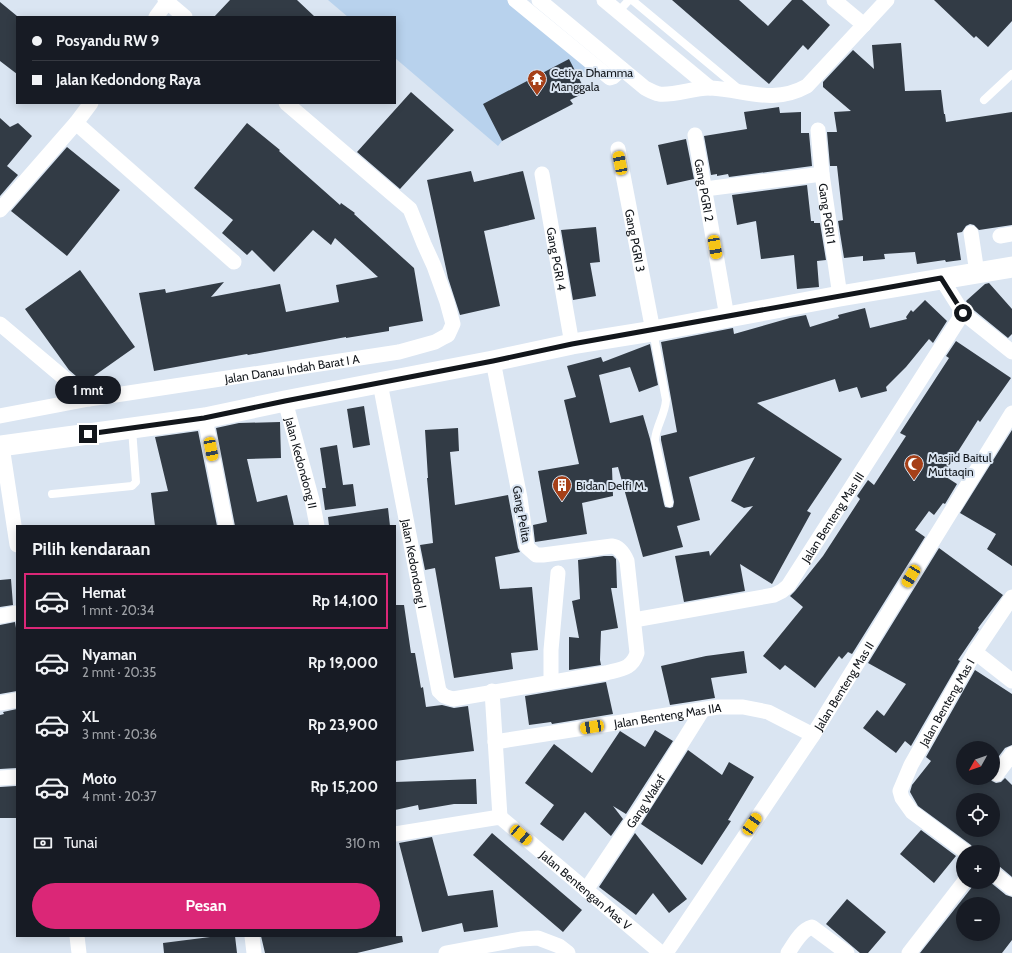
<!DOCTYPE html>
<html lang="id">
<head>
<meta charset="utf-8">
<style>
  :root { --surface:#171b24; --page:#242831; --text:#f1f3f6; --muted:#9ea1a6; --line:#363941; --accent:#db2777 }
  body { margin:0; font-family:Cabin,sans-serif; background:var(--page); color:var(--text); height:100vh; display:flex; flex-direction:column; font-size:15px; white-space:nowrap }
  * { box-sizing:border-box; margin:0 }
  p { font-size:13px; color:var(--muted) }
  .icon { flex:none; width:22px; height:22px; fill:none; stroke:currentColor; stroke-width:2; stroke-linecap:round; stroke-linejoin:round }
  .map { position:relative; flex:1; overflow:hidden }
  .drawer { position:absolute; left:16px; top:525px; width:380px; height:412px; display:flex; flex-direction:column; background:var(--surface); border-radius:0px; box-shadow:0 2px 10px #0003 }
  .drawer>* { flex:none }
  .top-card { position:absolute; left:16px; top:16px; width:380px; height:88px; border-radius:0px; box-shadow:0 2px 10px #0003; display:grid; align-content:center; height:88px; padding:0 16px; background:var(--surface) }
  .needle { width:26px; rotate:230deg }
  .buttons { position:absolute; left:956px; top:741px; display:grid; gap:8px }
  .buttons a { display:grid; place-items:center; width:44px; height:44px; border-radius:50%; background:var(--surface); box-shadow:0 2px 10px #0003; font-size:20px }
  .end { position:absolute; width:18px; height:18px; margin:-9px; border:5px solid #12161b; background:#fff; box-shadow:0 0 0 2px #fff }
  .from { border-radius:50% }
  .bubble { position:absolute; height:28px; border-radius:14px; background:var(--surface); box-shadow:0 2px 10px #0003; font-size:13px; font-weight:800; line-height:28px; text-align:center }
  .car { position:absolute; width:12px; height:24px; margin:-12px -6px; border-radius:5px; box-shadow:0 0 3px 1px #0007; background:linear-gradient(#f5c518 24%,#345 0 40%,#f5c518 0 76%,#345 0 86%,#f5c518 0) }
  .top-card b { display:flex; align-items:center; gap:14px; height:38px; font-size:15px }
  .top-card b+b { border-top:1px solid var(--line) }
  .top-card i { width:10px; height:10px; background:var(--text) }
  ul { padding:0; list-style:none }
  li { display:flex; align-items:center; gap:12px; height:56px; margin:0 8px 6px; padding:0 8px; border:2px solid transparent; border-radius:0px }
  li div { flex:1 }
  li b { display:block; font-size:15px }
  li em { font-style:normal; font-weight:800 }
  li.selected { border-color:var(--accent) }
  li>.icon { width:36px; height:36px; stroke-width:1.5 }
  h2 { padding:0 16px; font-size:18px; line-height:48px }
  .pay { display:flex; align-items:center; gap:10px; height:44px; padding:0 16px; font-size:15px }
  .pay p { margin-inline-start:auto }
  .cta { display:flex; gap:8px; margin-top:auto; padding:8px 16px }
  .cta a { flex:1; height:46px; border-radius:24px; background:var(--accent); color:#fff; font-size:16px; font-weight:800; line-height:46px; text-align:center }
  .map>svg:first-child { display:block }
  .green { fill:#b8d2ed }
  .building { fill:#323b45; fill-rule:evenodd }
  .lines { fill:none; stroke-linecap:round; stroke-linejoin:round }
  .lane { stroke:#fff; stroke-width:8 }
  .street { stroke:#fff; stroke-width:15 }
  .secondary { stroke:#fff; stroke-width:21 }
  .route { stroke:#12161b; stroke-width:5 }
  .labels { text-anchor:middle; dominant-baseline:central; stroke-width:4; stroke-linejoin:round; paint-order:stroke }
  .poi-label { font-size:12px; fill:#12161b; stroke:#dae5f2; text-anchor:start }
  .street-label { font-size:12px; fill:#12161b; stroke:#dae5f2 }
</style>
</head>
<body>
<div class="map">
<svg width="1012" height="953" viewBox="0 0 1012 953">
  <rect width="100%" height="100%" fill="#dae5f2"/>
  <path class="green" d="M 328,0 L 507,0 L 600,73 L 556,73 L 498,146 L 395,58 L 395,17 L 348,17 Z"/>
  <path class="building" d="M 230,0 L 297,0 L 315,17 L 214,17 Z
    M 672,0 L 739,0 L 768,26 L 792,0 L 802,0 L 830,25 L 808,50 L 803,45 L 769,84 Z
    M 934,0 L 1012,0 L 1012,21 L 988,47 L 976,36 L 974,38 Z
    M 0,2 L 17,16 L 17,74 L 0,61 Z
    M 901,43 L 905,91 L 941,90 L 944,114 L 945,114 L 946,122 L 1012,112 L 1012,225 L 979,230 L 974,225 L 970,224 L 966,226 L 962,232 L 957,233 L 961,260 L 946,262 L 945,260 L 917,264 L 915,252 L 884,254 L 885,259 L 863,261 L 863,256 L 844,258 L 838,221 L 843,220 L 837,166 L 830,166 L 827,132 L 837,132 L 834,112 L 851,111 L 823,87 L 823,82 L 853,50 L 874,69 L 872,45 Z
    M 569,59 L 586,92 L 570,100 L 573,104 L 502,141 L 483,104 Z
    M 411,92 L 454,130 L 400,189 L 357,152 Z
    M 779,107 L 780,113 L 801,112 L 801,133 L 809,133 L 812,166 L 729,177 L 728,174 L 717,176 L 717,174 L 711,175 L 704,136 L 747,129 L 744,112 Z
    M 0,118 L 10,127 L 18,123 L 32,136 L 7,166 L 18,175 L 0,196 Z
    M 247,123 L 280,150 L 279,151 L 340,205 L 341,203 L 355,213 L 354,214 L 414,268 L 423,321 L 389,327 L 389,331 L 346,338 L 346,337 L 248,355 L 247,354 L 154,371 L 139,293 L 165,289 L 166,293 L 224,282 L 211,297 L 280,284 L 286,312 L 339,302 L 336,285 L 378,277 L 335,238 L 331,245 L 313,230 L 274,272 L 252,250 L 247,255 L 222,233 L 233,220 L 194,188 Z
    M 686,139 L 694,179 L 667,185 L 658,145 Z
    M 67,147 L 120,190 L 67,256 L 11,211 Z
    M 471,171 L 474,182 L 523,171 L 535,219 L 484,231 L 500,306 L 460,315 L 448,278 L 427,180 Z
    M 807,185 L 811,221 L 814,221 L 814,223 L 820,223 L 826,260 L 817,261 L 819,287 L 797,289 L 794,255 L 761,259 L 756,221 L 737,225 L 732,195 Z
    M 596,227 L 600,262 L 590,263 L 596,296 L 573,300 L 561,230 Z
    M 80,270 L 135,347 L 84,383 L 69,370 L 25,309 Z
    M 989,283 L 1012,309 L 1012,334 L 1008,338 L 970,307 L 966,301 L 985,284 Z
    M 925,300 L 947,321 L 933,343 L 929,339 L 906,367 L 886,387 L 887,391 L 861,398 L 857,387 L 839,392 L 835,379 L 757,403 L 842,459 L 807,511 L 811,513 L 772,584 L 740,564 L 745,591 L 684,602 L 675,556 L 709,551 L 710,556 L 753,506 L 744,508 L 731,501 L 755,457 L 689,477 L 700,520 L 677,526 L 683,547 L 643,557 L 618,467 L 612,468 L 613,496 L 582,503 L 587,534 L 535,542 L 533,525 L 547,522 L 538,471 L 579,464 L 564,400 L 576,397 L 567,366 L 601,357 L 603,362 L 650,344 L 658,385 L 639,392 L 630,367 L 599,375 L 610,423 L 643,415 L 650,439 L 664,504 L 665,507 L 670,508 L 673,507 L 674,502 L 661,440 L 661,436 L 677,432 L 661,342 L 733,328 L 734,334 L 790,318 L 806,315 L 810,327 L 839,318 L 838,315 L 865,308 L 870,328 L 907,319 L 906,317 L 911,310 L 913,312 Z
    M 956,341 L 1011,378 L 980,422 L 978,420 L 943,475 L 957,484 L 945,504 L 943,503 L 934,515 L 929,511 L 915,530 L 925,537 L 852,654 L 848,652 L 842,659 L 839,656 L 815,688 L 785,665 L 780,670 L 763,656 L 803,607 L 790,596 L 795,591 L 823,556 L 860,499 L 857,496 L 868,480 L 874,485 L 906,436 L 900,433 L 949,358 L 946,356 Z
    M 364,406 L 370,445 L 353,448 L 347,409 Z
    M 280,422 L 281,458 L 247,459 L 257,502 L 287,495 L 294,526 L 235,526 L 216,428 L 239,423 Z
    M 458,428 L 459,451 L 450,452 L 455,505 L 508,495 L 518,548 L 520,552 L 495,557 L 500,589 L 532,587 L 538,650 L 511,653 L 513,669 L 454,678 L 435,568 L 425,570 L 420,545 L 433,543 L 427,478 L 428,478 L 425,430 Z
    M 1012,430 L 1012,566 L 987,549 L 996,534 L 960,513 Z
    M 198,431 L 217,526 L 155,526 L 151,493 L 168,491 L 155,437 Z
    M 337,445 L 343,485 L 353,484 L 356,506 L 325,510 L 322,488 L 326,488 L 320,448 Z
    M 388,508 L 390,526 L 329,526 L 328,517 Z
    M 939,548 L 1003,595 L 978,628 L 979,629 L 958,660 L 960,661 L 911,746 L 905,741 L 896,753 L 863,728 L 877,710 L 884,716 L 906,684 L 868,663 Z
    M 604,556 L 613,556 L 616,559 L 617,588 L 611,588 L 618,628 L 601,631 L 600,660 L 601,665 L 569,670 L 569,637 L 579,638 L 572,601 L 580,599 L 578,560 Z
    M 11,579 L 13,605 L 0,607 L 0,580 Z
    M 395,605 L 404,605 L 411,653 L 415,653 L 421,688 L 423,687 L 426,707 L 442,705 L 454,708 L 468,706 L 474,751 L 395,761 Z
    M 15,622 L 17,634 L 17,691 L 0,694 L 0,625 Z
    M 744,651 L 747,673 L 711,678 L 715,698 L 670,705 L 661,666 L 706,656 Z
    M 975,670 L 1012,694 L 1012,745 L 1005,748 L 993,764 L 993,748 L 963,748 L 963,778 L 989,778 L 992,781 L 996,783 L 1001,782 L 1005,778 L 1012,785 L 1012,877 L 999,866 L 993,864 L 993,852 L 975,852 L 971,845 L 918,806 L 910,792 L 912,785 L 931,761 L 926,757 ZM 963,800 L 993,800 L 993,830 L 963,830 Z
    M 606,682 L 613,714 L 552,724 L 551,722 L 529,725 L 525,696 Z
    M 17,709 L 17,768 L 0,769 L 0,715 L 4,714 L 3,712 Z
    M 655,730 L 673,741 L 626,814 L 613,806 L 623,819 L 611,836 L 585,812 L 563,841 L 540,824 L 554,805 L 525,783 L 554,744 L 592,773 L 620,731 L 645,747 Z
    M 688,750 L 722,775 L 729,762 L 754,777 L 728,820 L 731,821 L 702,865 L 641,824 Z
    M 476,779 L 477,804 L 454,804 L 419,810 L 418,805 L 395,810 L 395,782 Z
    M 16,786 L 17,818 L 0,818 L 0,787 Z
    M 921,830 L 956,856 L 934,883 L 900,854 Z
    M 492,833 L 582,910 L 563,932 L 473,855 Z
    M 635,833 L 687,899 L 669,913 L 653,893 L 636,915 L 599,887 Z
    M 432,837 L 448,896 L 493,890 L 498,927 L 464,932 L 462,923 L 422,932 L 399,843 Z
    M 976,882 L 990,882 L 1006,895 L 1012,897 L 1012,940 L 1002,953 L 920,953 ZM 963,904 L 993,904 L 993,934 L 963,934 Z
    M 847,899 L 886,932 L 868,953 L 860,953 L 826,924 Z
    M 218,936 L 235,936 L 237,953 L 164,953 L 163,943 Z
    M 261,936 L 402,936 L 403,942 L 357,953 L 265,953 Z"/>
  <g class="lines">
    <path class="lane" d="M 632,0 L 739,89
      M 618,12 L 629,0
      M 984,100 L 1012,74
      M 653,331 L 666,400 C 665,415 656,426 655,440 L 669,503
      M 52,494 L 132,486 L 136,482 L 132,429"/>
    <g class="street">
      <path d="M 165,0 L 185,17"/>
      <path d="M 515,0 L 610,78 L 613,77 L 622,69"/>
      <path d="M 539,0 L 645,88 C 649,90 654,93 659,94 C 674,96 696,87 711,88 C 746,90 773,105 807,86 L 887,0"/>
      <path d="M 604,0 L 710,88"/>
      <path d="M 834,0 L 864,25"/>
      <path d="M 156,17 L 167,2"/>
      <path d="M 76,123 L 234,262"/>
      <path id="s1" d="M 818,130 L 822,174 L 840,296"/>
      <path id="s2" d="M 695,135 L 727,317"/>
      <path id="s3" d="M 618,149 L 653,331"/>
      <path id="s4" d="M 542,174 L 572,344"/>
      <path d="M 705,189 L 822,174"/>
      <path d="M 0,210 L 76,123 L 91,103"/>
      <path d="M 971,233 L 977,273"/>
      <path d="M 1000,236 L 1012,234"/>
      <path d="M 941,278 L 963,313 L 1012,352"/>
      <path d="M 0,324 L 89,399"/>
      <path id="s5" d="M 380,383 L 439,691 L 444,696 L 453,699 L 606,673 C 621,669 632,669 637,653 L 627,561 C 624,554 620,547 612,546 L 543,555 L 536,555 L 527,547 L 520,498 L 493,361"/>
      <path id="s6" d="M 285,401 L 312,500 L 317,526"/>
      <path id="s7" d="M 0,416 L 89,399 L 399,352 L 435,342 L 444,337 L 448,335 L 453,324 L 447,302 L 434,266 L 424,244 L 410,209 L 286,103"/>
      <path d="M 205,418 L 226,526"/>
      <path d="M 2,446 L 17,545"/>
      <path d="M 0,616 L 17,613"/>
      <path id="s8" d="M 634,620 L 774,595 L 782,591 L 788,586 L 963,313"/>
      <path d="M 975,652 L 1012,681"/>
      <path d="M 551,682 L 551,650 L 558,573"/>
      <path d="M 492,691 L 500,817"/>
      <path d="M 0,703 L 17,700"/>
      <path id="s9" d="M 495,742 L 718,707 L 743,707 L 768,712 L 813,735"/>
      <path d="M 997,774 L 1012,754"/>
      <path d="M 0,778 L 17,777"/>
      <path id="s10" d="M 395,834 L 500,817 L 661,953"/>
      <path id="s11" d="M 966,852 L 912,812 L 902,798 L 900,791 L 911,765 L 975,652 L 1012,597"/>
      <path d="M 993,873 L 1012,888"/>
      <path id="s12" d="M 586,890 L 645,802 L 702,711"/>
      <path d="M 77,936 L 79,953"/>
      <path d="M 252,936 L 254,953"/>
      <path d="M 446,953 L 521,939 L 538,938 L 559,946 L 568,953"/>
      <path id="s13" d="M 666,953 L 813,735 L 1012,413"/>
      <path d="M 788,953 C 794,944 801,930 812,927 L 847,953"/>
      <path d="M 909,953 L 964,882"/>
    </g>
    <path class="secondary" d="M 0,446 L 205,418 L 285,401 L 493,361 L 572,344 L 653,331 L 840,296 L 1012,267"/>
  </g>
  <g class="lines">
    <path class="route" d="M 88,434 L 204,418 L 285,401 L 493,361 L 572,344 L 941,278 L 963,313"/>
  </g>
  <defs>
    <symbol id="temple-pin" viewBox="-11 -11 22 30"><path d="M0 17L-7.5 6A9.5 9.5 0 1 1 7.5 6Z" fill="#a64018" stroke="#dae5f2"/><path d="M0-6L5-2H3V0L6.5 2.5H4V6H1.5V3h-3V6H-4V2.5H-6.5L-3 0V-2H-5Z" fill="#fff"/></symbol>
    <symbol id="mosque-pin" viewBox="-11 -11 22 30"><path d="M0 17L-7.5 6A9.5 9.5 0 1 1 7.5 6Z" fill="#a64018" stroke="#dae5f2"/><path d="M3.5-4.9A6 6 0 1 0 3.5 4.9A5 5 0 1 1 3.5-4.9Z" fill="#fff"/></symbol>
    <symbol id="building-pin" viewBox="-11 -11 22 30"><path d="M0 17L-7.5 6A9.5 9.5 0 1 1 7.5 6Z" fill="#a64018" stroke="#dae5f2"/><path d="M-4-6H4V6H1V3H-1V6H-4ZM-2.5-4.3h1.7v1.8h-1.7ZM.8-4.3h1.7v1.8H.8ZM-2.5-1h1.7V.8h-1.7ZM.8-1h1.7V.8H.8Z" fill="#fff"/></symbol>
  </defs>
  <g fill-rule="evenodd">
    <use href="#temple-pin" x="526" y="68" width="22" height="30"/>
    <use href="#mosque-pin" x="903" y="453" width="22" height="30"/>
    <use href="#building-pin" x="551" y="474" width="22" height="30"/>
  </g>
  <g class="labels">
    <g class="poi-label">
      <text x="551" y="72">Cetiya Dhamma<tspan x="551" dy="14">Manggala</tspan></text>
      <text x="928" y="457">Masjid Baitul<tspan x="928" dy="14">Muttaqin</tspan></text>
      <text x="576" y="485">Bidan Delfi M.</text>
    </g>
    <g class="street-label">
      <text stroke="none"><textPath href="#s2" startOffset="56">Gang PGRI 2</textPath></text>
      <text stroke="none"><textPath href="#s1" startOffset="84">Gang PGRI 1</textPath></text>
      <text stroke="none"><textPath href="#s3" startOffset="93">Gang PGRI 3</textPath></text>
      <text stroke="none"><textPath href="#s4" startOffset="86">Gang PGRI 4</textPath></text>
      <text stroke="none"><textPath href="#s7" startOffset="296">Jalan Danau Indah Barat I A</textPath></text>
      <text stroke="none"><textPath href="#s6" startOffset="64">Jalan Kedondong II</textPath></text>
      <text transform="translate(522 514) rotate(80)">Gang Pelita</text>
      <text stroke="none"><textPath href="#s8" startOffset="241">Jalan Benteng Mas III</textPath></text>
      <text stroke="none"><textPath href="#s5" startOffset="184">Jalan Kedondong I</textPath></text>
      <text stroke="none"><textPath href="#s13" startOffset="321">Jalan Benteng Mas II</textPath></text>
      <text stroke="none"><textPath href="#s11" startOffset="192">Jalan Benteng Mas I</textPath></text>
      <text stroke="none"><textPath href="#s9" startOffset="175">Jalan Benteng Mas IIA</textPath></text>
      <text stroke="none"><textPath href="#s12" startOffset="107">Gang Wakaf</textPath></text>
      <text stroke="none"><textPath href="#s10" startOffset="219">Jalan Bentengan Mas V</textPath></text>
    </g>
  </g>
</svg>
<div class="buttons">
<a><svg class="needle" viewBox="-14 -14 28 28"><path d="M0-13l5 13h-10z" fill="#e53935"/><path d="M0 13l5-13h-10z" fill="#9ea1a6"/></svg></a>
<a><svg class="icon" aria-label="locate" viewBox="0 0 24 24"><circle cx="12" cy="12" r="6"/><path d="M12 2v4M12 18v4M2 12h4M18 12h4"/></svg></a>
<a>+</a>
<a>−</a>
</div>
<i class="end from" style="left:963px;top:313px"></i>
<i class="end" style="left:88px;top:434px"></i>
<div class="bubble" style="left:55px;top:376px;width:66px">1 mnt</div>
<i class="car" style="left:620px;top:163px;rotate:349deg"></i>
<i class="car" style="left:715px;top:247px;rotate:170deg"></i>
<i class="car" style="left:211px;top:449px;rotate:169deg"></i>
<i class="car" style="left:911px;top:576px;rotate:211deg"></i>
<i class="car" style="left:592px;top:727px;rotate:261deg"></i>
<i class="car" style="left:752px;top:824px;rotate:34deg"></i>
<i class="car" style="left:521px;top:835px;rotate:130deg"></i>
<div class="top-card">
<b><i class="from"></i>Posyandu RW 9</b>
<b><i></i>Jalan Kedondong Raya</b>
</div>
<section class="drawer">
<h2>Pilih kendaraan</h2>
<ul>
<li class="selected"><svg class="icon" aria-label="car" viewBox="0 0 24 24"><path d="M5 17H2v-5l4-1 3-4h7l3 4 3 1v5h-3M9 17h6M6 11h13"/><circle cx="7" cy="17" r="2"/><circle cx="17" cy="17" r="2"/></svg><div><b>Hemat</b><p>1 mnt · 20:34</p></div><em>Rp 14,100</em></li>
<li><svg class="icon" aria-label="car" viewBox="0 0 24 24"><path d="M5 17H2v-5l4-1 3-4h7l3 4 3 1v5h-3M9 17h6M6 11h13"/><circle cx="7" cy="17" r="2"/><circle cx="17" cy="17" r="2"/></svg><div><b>Nyaman</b><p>2 mnt · 20:35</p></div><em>Rp 19,000</em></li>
<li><svg class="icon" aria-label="car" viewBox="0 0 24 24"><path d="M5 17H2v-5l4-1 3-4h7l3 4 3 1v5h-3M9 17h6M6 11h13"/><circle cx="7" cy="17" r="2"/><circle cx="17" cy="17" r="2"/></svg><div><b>XL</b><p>3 mnt · 20:36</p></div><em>Rp 23,900</em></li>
<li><svg class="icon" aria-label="car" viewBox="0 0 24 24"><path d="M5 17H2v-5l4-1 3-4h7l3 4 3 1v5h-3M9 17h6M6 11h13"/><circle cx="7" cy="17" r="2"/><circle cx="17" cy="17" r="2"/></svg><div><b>Moto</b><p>4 mnt · 20:37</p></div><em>Rp 15,200</em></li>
</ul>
<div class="pay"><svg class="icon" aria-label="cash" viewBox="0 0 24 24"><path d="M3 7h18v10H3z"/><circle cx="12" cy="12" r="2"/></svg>Tunai<p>310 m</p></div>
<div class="cta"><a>Pesan</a></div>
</section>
</div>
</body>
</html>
